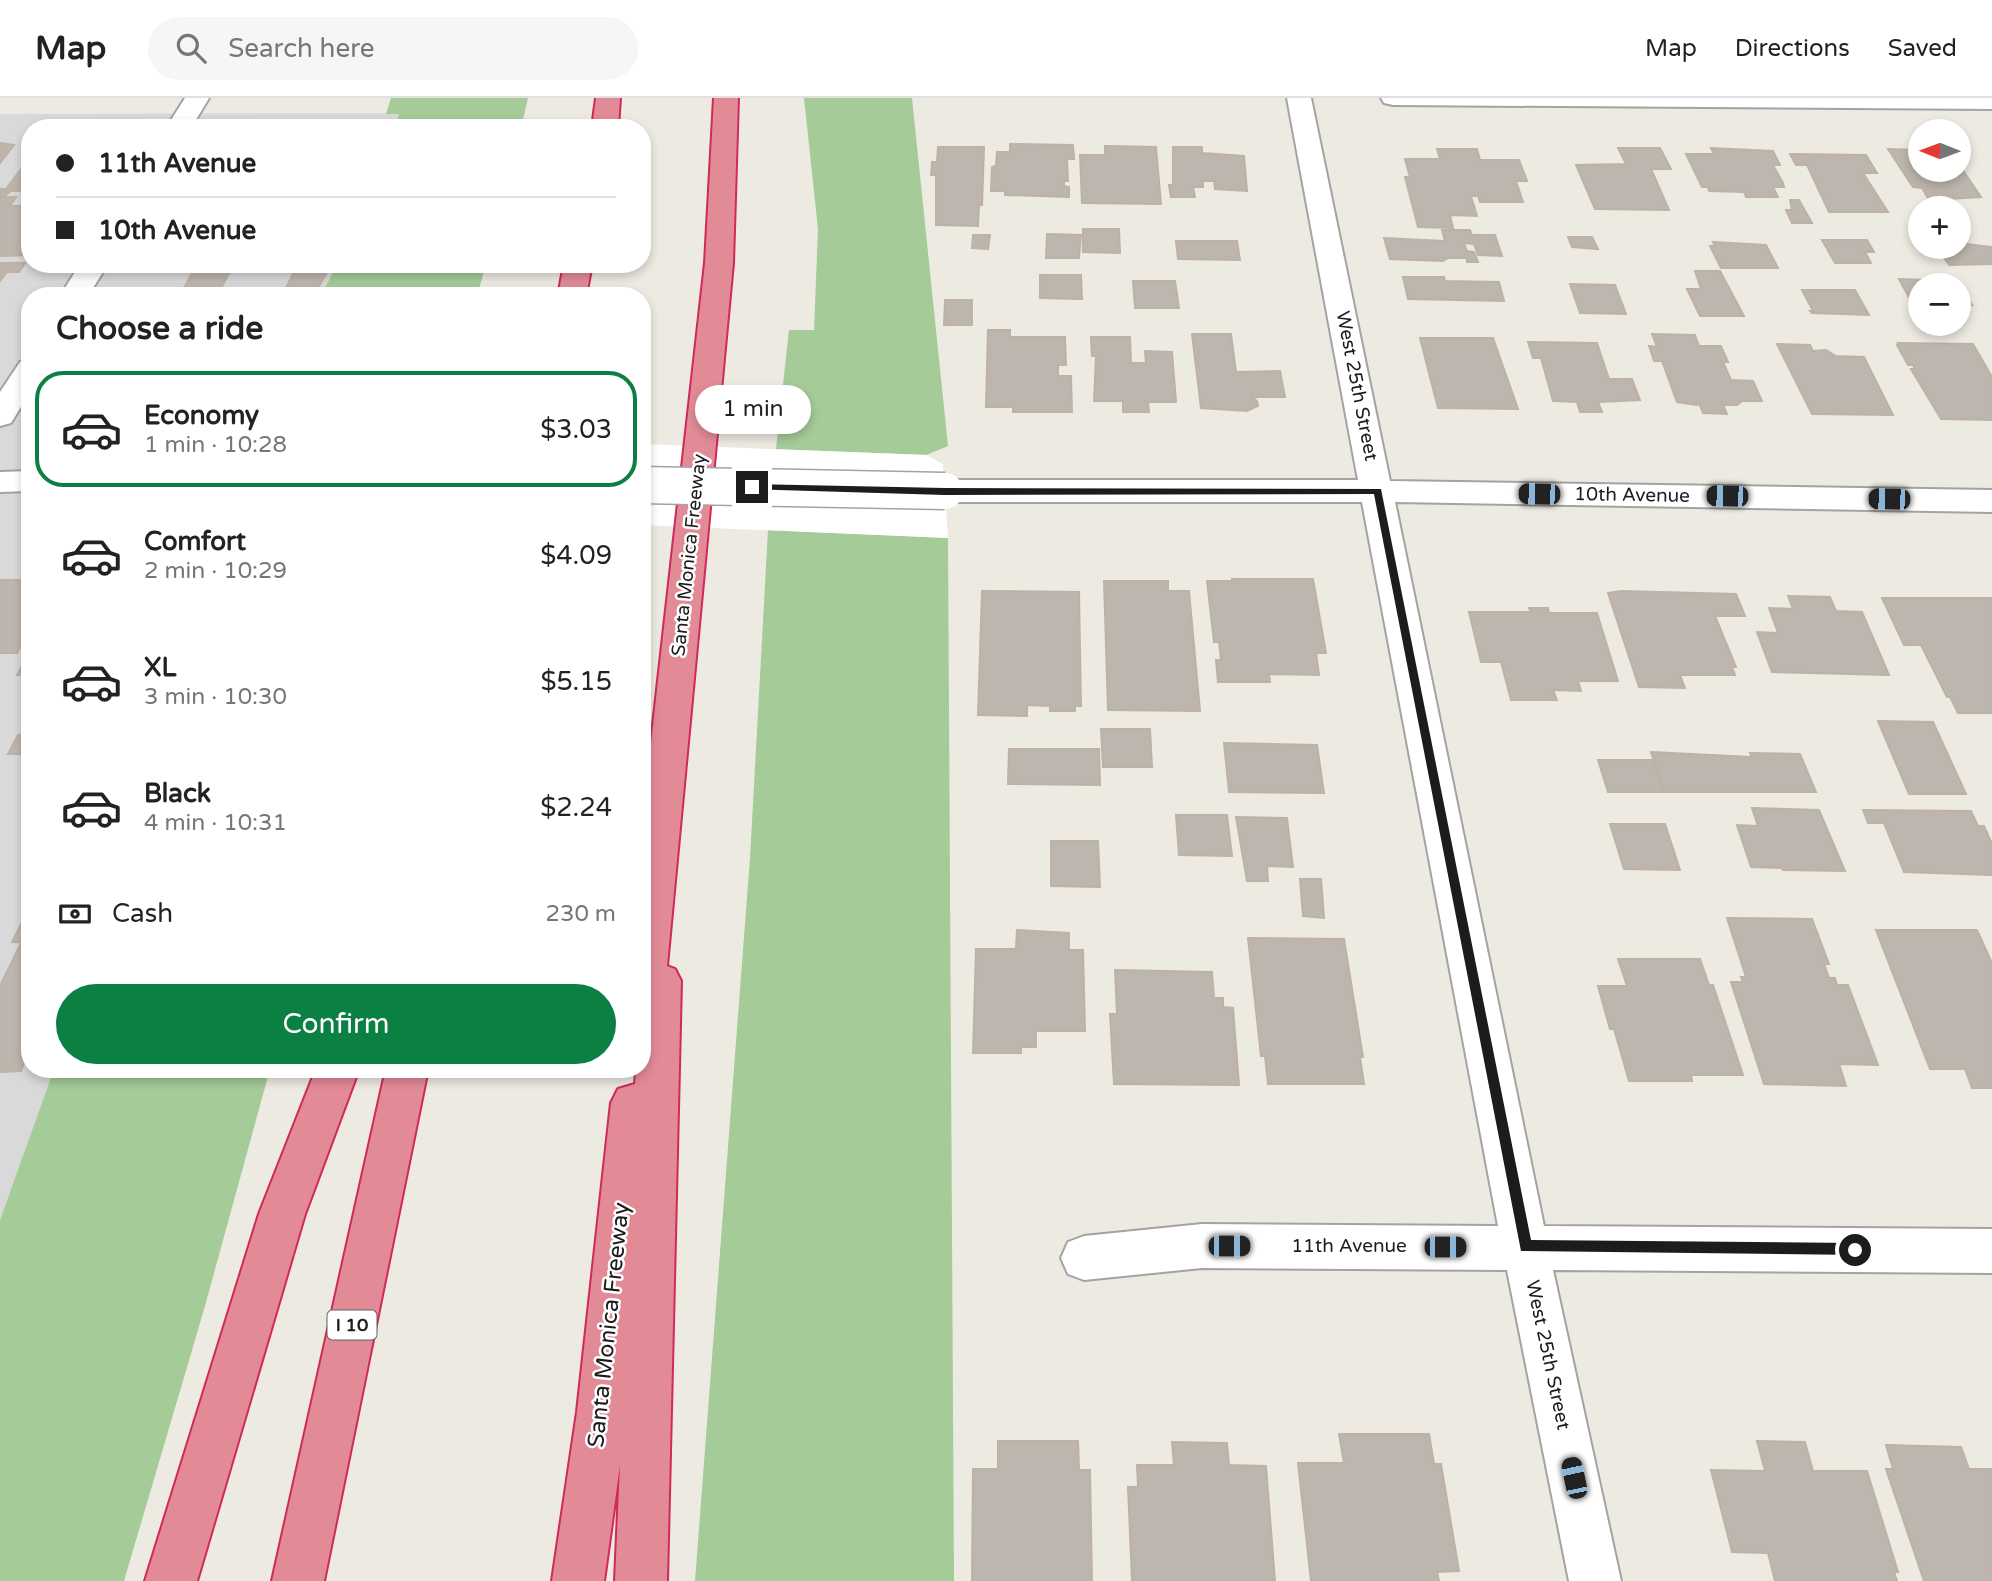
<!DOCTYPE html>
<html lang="en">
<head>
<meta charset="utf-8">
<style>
  :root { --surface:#fff; --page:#f6f6f6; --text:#222; --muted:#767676; --line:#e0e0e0; --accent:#0b8043 }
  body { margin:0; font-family:"Varela Round",sans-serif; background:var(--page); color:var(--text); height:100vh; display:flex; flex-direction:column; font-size:26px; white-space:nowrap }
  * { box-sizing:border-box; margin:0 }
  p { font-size:23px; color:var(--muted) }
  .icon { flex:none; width:38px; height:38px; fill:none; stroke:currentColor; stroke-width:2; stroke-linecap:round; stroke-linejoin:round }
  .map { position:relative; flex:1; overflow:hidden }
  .panel { position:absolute; left:21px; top:189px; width:630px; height:791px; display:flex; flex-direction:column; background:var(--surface); border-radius:28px; box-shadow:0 4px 10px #0003 }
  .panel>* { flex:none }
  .hud { position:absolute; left:21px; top:21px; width:630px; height:154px; border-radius:28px; box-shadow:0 4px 10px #0003; display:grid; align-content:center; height:154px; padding:0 35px; background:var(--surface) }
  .needle { width:46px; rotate:271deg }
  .controls { position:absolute; left:1908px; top:21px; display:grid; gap:14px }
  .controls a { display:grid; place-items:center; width:63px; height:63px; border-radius:50%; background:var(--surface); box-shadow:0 4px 10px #0003; font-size:35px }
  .end { position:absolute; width:32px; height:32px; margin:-16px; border:9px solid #1c1c1c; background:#fff; box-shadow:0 0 0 4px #fff }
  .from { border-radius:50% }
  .bubble { position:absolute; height:49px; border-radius:24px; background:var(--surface); box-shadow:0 4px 10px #0003; font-size:23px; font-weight:600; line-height:49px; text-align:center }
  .car { position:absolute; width:21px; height:42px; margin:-21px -10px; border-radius:9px; box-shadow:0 0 5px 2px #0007; background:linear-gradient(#222 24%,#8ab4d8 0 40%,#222 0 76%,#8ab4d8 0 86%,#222 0) }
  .hud b { display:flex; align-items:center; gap:24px; height:66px; font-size:26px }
  .hud b+b { border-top:2px solid var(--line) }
  .hud i { width:18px; height:18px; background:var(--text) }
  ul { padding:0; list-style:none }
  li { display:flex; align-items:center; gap:21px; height:116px; margin:0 14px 10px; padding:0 21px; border:4px solid transparent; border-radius:28px }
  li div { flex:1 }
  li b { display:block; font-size:26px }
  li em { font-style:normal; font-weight:600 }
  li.selected { border-color:var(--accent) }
  li>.icon { width:63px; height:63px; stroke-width:1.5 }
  h2 { padding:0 35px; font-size:32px; line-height:84px }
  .pay { display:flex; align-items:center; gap:18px; height:77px; padding:0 35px; font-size:26px }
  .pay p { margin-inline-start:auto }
  .primary-button { display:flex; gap:14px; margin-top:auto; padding:14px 35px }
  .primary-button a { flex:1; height:80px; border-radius:42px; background:var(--accent); color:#fff; font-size:28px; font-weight:600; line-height:80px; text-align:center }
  header { display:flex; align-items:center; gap:42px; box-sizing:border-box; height:98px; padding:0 35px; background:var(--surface); border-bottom:2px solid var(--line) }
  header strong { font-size:33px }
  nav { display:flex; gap:38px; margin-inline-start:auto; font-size:24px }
  .search { width:490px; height:63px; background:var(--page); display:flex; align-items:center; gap:18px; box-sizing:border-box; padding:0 24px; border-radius:38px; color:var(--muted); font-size:26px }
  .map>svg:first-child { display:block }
  .residential { fill:#dad9d9 }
  .forest { fill:#a4cb98 }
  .pier { fill:#fff }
  .building { fill:#bdb6ae; stroke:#beb1a5; stroke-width:2 }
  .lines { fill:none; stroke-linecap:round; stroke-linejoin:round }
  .minor-casing { stroke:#a3a3a3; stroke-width:4 }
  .highway-casing { stroke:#d02a59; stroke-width:4 }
  .minor { fill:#fff; fill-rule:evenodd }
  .highway { fill:#e28b97; fill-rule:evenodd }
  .minor-bridge-casing { stroke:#a3a3a3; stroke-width:39; stroke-linecap:butt }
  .minor-bridge { stroke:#fff; stroke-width:36 }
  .route { fill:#1c1c1c }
  .labels { text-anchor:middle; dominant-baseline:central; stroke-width:5; stroke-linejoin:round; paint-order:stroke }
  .shield { fill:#fff; stroke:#606060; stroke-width:2 }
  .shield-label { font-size:18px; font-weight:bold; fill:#1c1c1c }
  .street-label { font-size:19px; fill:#1c1c1c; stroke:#fff }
  .near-street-label { font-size:23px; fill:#1c1c1c; stroke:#fff }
</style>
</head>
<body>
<header>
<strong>Map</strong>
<div class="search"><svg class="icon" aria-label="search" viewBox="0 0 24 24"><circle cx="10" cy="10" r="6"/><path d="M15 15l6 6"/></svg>Search here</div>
<nav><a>Map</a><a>Directions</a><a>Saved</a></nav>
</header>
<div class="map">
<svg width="1992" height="1483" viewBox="0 0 1992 1483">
  <rect width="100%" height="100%" fill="#edeae2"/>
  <path class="residential" d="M 400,15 L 394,30 L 30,30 L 30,166 L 337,166 L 321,198 L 30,198 L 30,971 L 54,971 L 0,1122 L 0,16 Z"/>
  <path class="forest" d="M 391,0 L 528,0 L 521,30 L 394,30 L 399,16 L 386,16 Z
    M 804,0 L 912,0 L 948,348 L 926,357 L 776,351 L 789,232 L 814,232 L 818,131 Z
    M 337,166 L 486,166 L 477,198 L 321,198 Z
    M 768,432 L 948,440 L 954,1483 L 695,1483 L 750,760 Z
    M 54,971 L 270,971 L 205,1208 L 124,1483 L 0,1483 L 0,1122 Z"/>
  <path class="pier" d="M 642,346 L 926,357 L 943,366 L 948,440 L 642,427 Z"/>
  <path class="building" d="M 0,45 L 14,47 L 0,65 Z
    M 1010,46 L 1073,47 L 1074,61 L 1067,61 L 1068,83 L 1064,83 L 1064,88 L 1069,89 L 1069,99 L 1005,97 L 1005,93 L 991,93 L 992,69 L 996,68 L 997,54 L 1010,54 Z
    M 1105,48 L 1156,49 L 1161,106 L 1082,105 L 1080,57 L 1105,57 Z
    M 938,49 L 984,49 L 982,107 L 979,107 L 978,128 L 936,127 L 936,77 L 931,77 L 932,64 L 937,64 Z
    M 1173,49 L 1202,49 L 1202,55 L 1244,58 L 1247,93 L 1215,91 L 1214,83 L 1203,83 L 1203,89 L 1193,89 L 1195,99 L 1171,99 L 1169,87 L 1173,87 Z
    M 1618,50 L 1660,50 L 1671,71 L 1651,71 L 1669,112 L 1595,111 L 1576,67 L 1626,66 Z
    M 1711,50 L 1773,53 L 1780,67 L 1773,67 L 1783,85 L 1784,89 L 1773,89 L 1778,99 L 1746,99 L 1744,94 L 1709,93 L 1708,89 L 1702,89 L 1686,56 L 1714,56 Z
    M 1437,51 L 1477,51 L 1480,62 L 1519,62 L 1527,83 L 1516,83 L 1523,104 L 1480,104 L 1478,98 L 1471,98 L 1477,118 L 1450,117 L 1453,130 L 1418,129 L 1405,79 L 1410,79 L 1405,61 L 1440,61 Z
    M 1888,51 L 1916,52 L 1920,56 L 1920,72 L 1958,72 L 1958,65 L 1981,99 L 1929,102 L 1922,90 L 1913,89 Z
    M 1790,56 L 1866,57 L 1877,75 L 1863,75 L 1888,114 L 1829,114 L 1807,67 L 1796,67 Z
    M 30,59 L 30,93 L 11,93 L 3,99 L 16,99 L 10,108 L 30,108 L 30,157 L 0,158 L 0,91 L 6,91 Z
    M 1790,102 L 1799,102 L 1812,125 L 1792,125 L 1786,112 L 1792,112 Z
    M 1083,131 L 1119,131 L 1120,155 L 1083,154 Z
    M 1442,132 L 1470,132 L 1472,137 L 1495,137 L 1502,158 L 1478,157 L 1474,146 L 1464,145 L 1467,153 L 1474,154 L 1478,164 L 1467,164 L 1467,160 L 1448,160 L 1443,163 L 1390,161 L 1384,140 L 1445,143 Z
    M 1047,136 L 1081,137 L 1079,160 L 1046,160 Z
    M 973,137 L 990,137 L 988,151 L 972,150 Z
    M 1568,139 L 1592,139 L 1598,151 L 1572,149 Z
    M 1822,142 L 1867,142 L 1874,154 L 1865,154 L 1871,165 L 1835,165 Z
    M 1176,143 L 1237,143 L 1240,162 L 1178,161 Z
    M 1713,144 L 1766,147 L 1778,170 L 1721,170 L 1710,148 L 1715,148 Z
    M 1958,145 L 1992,149 L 1992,166 L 1949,167 L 1937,149 L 1958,149 Z
    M 0,165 L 25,165 L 19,174 L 7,174 L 0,183 Z
    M 196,168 L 233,168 L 220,192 L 183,192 Z
    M 297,168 L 330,169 L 315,195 L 284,194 Z
    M 1695,173 L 1720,173 L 1744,218 L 1700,218 L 1687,191 L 1701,191 Z
    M 1040,177 L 1081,177 L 1082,201 L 1040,200 Z
    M 1403,179 L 1444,179 L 1445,183 L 1499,184 L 1504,203 L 1408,201 Z
    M 1899,181 L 1958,183 L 1972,207 L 1958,206 L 1958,187 L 1920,187 L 1920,206 L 1912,205 Z
    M 1133,183 L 1175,183 L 1179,210 L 1135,210 Z
    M 1570,186 L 1615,187 L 1626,216 L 1580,215 Z
    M 1802,192 L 1855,192 L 1869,217 L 1812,215 L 1810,213 L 1813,213 Z
    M 945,202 L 972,202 L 972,227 L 944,227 Z
    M 988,232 L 1010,232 L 1010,239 L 1065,239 L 1066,267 L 1058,267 L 1058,278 L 1071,278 L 1072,314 L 1013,314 L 1013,309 L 986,309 Z
    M 1192,236 L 1231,236 L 1236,274 L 1280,273 L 1285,299 L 1252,299 L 1257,303 L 1258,308 L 1247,313 L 1201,310 Z
    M 1652,236 L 1695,237 L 1699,248 L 1721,248 L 1728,264 L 1723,264 L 1731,282 L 1753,283 L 1762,303 L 1742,303 L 1737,307 L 1723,307 L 1727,316 L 1703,315 L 1699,305 L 1697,307 L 1677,304 L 1662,263 L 1654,263 L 1649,248 L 1657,249 Z
    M 1091,239 L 1130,239 L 1131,265 L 1146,265 L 1145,253 L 1172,254 L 1176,304 L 1148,304 L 1149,314 L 1123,314 L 1123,303 L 1094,303 L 1096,258 L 1092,258 Z
    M 1420,240 L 1493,240 L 1518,311 L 1438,310 Z
    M 1528,244 L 1597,245 L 1609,281 L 1632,281 L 1640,302 L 1598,304 L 1602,314 L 1580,314 L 1577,304 L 1553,303 L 1541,260 L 1533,260 Z
    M 1898,245 L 1973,246 L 1992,279 L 1992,322 L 1941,321 L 1911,271 L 1915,271 L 1913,267 L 1908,267 L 1897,247 L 1900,247 Z
    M 1777,246 L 1810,247 L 1813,253 L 1826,252 L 1836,258 L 1864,259 L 1893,317 L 1812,316 Z
    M 1232,481 L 1313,481 L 1326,555 L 1316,555 L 1319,577 L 1269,576 L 1270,584 L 1218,584 L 1216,562 L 1221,562 L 1219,544 L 1214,544 L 1207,483 L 1232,483 Z
    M 0,482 L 30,482 L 30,531 L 17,555 L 0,555 Z
    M 1104,483 L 1168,483 L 1168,493 L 1189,493 L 1200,613 L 1108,612 Z
    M 982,493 L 1079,494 L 1081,608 L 1075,608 L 1075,613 L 1050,613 L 1050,608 L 1027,607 L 1027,618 L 978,617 Z
    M 1621,493 L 1736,496 L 1745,518 L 1715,518 L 1736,569 L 1732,569 L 1735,577 L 1680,577 L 1685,590 L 1639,589 L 1608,495 Z
    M 1788,498 L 1830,499 L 1836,513 L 1862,514 L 1889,577 L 1772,574 L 1757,534 L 1778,535 L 1769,510 L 1793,511 Z
    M 1882,500 L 1992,500 L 1992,615 L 1958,615 L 1950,599 L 1947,599 L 1921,547 L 1904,547 Z
    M 1529,510 L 1548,510 L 1549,515 L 1597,515 L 1618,583 L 1578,583 L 1581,593 L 1553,592 L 1557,602 L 1511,602 L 1501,564 L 1481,564 L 1469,514 L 1531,514 Z
    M 30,553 L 30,577 L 17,577 Z
    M 1878,623 L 1933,624 L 1966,696 L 1909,696 Z
    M 1101,631 L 1150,631 L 1152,669 L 1103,669 Z
    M 18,637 L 30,637 L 30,656 L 8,656 Z
    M 1224,645 L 1317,647 L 1324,695 L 1229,694 Z
    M 1009,651 L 1099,651 L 1100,687 L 1008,686 Z
    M 1651,654 L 1752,659 L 1750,655 L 1800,656 L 1816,694 L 1664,694 Z
    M 1598,662 L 1654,662 L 1664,694 L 1608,694 Z
    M 1752,710 L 1819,712 L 1845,773 L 1783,772 L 1782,770 L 1751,769 L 1737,727 L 1758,728 Z
    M 1863,712 L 1971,713 L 1978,728 L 1984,728 L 1992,746 L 1992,777 L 1904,774 L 1884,725 L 1868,725 Z
    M 1176,717 L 1227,717 L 1232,758 L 1179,757 Z
    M 1236,719 L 1287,720 L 1293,769 L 1267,768 L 1268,783 L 1247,783 Z
    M 1610,726 L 1665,726 L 1680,772 L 1624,771 Z
    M 1051,743 L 1098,743 L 1100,789 L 1051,788 Z
    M 1300,781 L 1321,781 L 1324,820 L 1303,818 Z
    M 24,820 L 30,821 L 30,845 L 12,844 Z
    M 1727,820 L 1812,821 L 1829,866 L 1824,866 L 1829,880 L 1835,880 L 1837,887 L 1848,887 L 1878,967 L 1839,966 L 1846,988 L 1764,986 L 1731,884 L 1743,884 L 1741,879 L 1746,879 Z
    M 1017,832 L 1069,835 L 1069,852 L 1083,852 L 1085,933 L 1036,933 L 1036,949 L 1021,949 L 1021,955 L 973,955 L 976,851 L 1016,851 Z
    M 1876,832 L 1977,832 L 1992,865 L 1992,990 L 1972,990 L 1965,971 L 1930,971 Z
    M 1248,840 L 1344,841 L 1363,959 L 1360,959 L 1364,986 L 1268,986 L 1265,958 L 1261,958 Z
    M 20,847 L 30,847 L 30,947 L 21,973 L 0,974 L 0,888 Z
    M 1618,861 L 1700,861 L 1709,887 L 1713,887 L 1743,977 L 1691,977 L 1692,983 L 1629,983 L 1614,931 L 1610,931 L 1598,888 L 1627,888 Z
    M 1115,872 L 1212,874 L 1214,900 L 1223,900 L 1223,909 L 1233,910 L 1239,987 L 1114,986 L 1110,916 L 1117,916 Z
    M 1339,1336 L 1429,1336 L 1434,1366 L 1441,1366 L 1459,1473 L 1437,1474 L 1439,1483 L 1311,1483 L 1298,1365 L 1344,1365 Z
    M 998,1343 L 1078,1343 L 1079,1372 L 1090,1372 L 1092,1483 L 972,1483 L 973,1371 L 998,1371 Z
    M 1757,1343 L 1805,1344 L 1813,1373 L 1867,1373 L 1898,1474 L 1894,1474 L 1897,1483 L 1775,1483 L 1768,1455 L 1732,1454 L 1711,1372 L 1765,1373 Z
    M 1172,1344 L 1227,1345 L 1229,1367 L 1266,1368 L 1275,1483 L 1132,1483 L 1128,1389 L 1138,1389 L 1137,1367 L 1174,1367 Z
    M 1886,1347 L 1961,1349 L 1969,1371 L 1992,1371 L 1992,1483 L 1924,1483 L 1886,1371 L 1893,1371 Z"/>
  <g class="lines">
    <defs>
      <path id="minor" d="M 185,0 L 209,0 L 191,30 L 166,30 Z
        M 1287,0 L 1311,0 L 1390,383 L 1992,392 L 1992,414 L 1395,404 L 1544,1128 L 1992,1131 L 1992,1175 L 1553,1172 L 1621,1483 L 1569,1483 L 1507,1172 L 1202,1170 L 1084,1182 L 1068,1176 L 1061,1160 L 1068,1144 L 1084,1138 L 1202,1126 L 1498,1128 L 1362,404 L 945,404 L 934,400 L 929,393 L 934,386 L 945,382 L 1358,382 Z
        M 1381,0 L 1992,0 L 1992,11 L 1393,7 L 1384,5 Z
        M 80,166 L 108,166 L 88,198 L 60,198 Z
        M 30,261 L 30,294 L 11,325 L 0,328 L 0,294 L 20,264 Z
        M 30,373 L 30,393 L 0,394 L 0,374 Z"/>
      <path id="highway" d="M 596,0 L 620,0 L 618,30 L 592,30 Z
        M 714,0 L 738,0 L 733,165 L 667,868 L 675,871 L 681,883 L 667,1483 L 615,1483 L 620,1367 L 604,1483 L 552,1483 L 577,1314 L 611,1005 L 618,991 L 635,986 L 636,971 L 642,971 L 642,725 L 705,165 Z
        M 564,166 L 592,166 L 586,198 L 558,198 Z
        M 316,971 L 359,971 L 305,1116 L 197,1483 L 145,1483 L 259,1116 Z
        M 386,971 L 428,971 L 324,1483 L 272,1483 Z"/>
    </defs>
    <use href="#minor" class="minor-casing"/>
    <use href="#highway" class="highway-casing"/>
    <use href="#minor" class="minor"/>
    <use href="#highway" class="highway"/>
    <defs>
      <path id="minor-bridge" d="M 642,387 L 945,393"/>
    </defs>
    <use href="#minor-bridge" class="minor-bridge-casing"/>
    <use href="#minor-bridge" class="minor-bridge"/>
  </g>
  <path class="route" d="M 752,386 L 945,390 L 1381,391 L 1531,1142 L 1855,1145 L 1860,1147 L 1860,1157 L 1521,1153 L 1374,396 L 945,397 L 749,391 L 748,389 Z"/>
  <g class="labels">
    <rect class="shield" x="327.5" y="1212.5" width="49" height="29" rx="5"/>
    <g class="shield-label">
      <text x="352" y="1227">I 10</text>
    </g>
    <g class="street-label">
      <text transform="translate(1357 288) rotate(79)">West 25th Street</text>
      <text transform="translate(1632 397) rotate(1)">10th Avenue</text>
      <text transform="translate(689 457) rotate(-84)">Santa Monica Freeway</text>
      <text x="1349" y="1148">11th Avenue</text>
      <text transform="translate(1548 1257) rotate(78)">West 25th Street</text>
    </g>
    <g class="near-street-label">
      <text transform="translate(609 1227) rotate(-84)">Santa Monica Freeway</text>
    </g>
  </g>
</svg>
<div class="controls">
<a><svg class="needle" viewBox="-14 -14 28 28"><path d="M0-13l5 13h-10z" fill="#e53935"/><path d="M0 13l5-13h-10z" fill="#767676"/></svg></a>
<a>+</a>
<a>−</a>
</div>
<i class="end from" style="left:1855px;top:1152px"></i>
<i class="end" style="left:752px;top:389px"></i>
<div class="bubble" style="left:695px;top:287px;width:116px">1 min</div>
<i class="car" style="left:1539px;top:396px;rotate:271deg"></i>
<i class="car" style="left:1727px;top:398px;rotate:271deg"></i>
<i class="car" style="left:1889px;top:401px;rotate:271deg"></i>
<i class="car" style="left:1229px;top:1148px;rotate:90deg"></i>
<i class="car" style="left:1445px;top:1149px;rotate:90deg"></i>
<i class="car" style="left:1574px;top:1380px;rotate:348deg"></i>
<div class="hud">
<b><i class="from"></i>11th Avenue</b>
<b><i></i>10th Avenue</b>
</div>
<section class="panel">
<h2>Choose a ride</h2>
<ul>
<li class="selected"><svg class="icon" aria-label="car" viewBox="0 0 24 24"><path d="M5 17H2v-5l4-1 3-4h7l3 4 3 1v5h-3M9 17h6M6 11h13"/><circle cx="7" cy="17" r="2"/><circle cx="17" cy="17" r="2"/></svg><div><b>Economy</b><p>1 min · 10:28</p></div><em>$3.03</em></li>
<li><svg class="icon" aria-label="car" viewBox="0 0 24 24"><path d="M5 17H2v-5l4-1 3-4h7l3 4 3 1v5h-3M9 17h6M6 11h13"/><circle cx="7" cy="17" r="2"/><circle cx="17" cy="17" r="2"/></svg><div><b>Comfort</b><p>2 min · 10:29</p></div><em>$4.09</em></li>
<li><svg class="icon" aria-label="car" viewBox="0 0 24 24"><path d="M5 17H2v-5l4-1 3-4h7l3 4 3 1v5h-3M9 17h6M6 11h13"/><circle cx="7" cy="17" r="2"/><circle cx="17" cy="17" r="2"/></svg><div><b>XL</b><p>3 min · 10:30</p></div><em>$5.15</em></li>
<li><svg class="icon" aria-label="car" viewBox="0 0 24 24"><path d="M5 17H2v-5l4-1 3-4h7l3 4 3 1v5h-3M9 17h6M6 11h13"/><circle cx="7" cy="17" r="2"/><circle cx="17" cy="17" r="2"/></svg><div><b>Black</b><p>4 min · 10:31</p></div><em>$2.24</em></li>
</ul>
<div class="pay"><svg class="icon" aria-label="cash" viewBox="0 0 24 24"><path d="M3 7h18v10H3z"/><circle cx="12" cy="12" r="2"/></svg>Cash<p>230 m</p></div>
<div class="primary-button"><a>Confirm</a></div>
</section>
</div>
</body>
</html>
